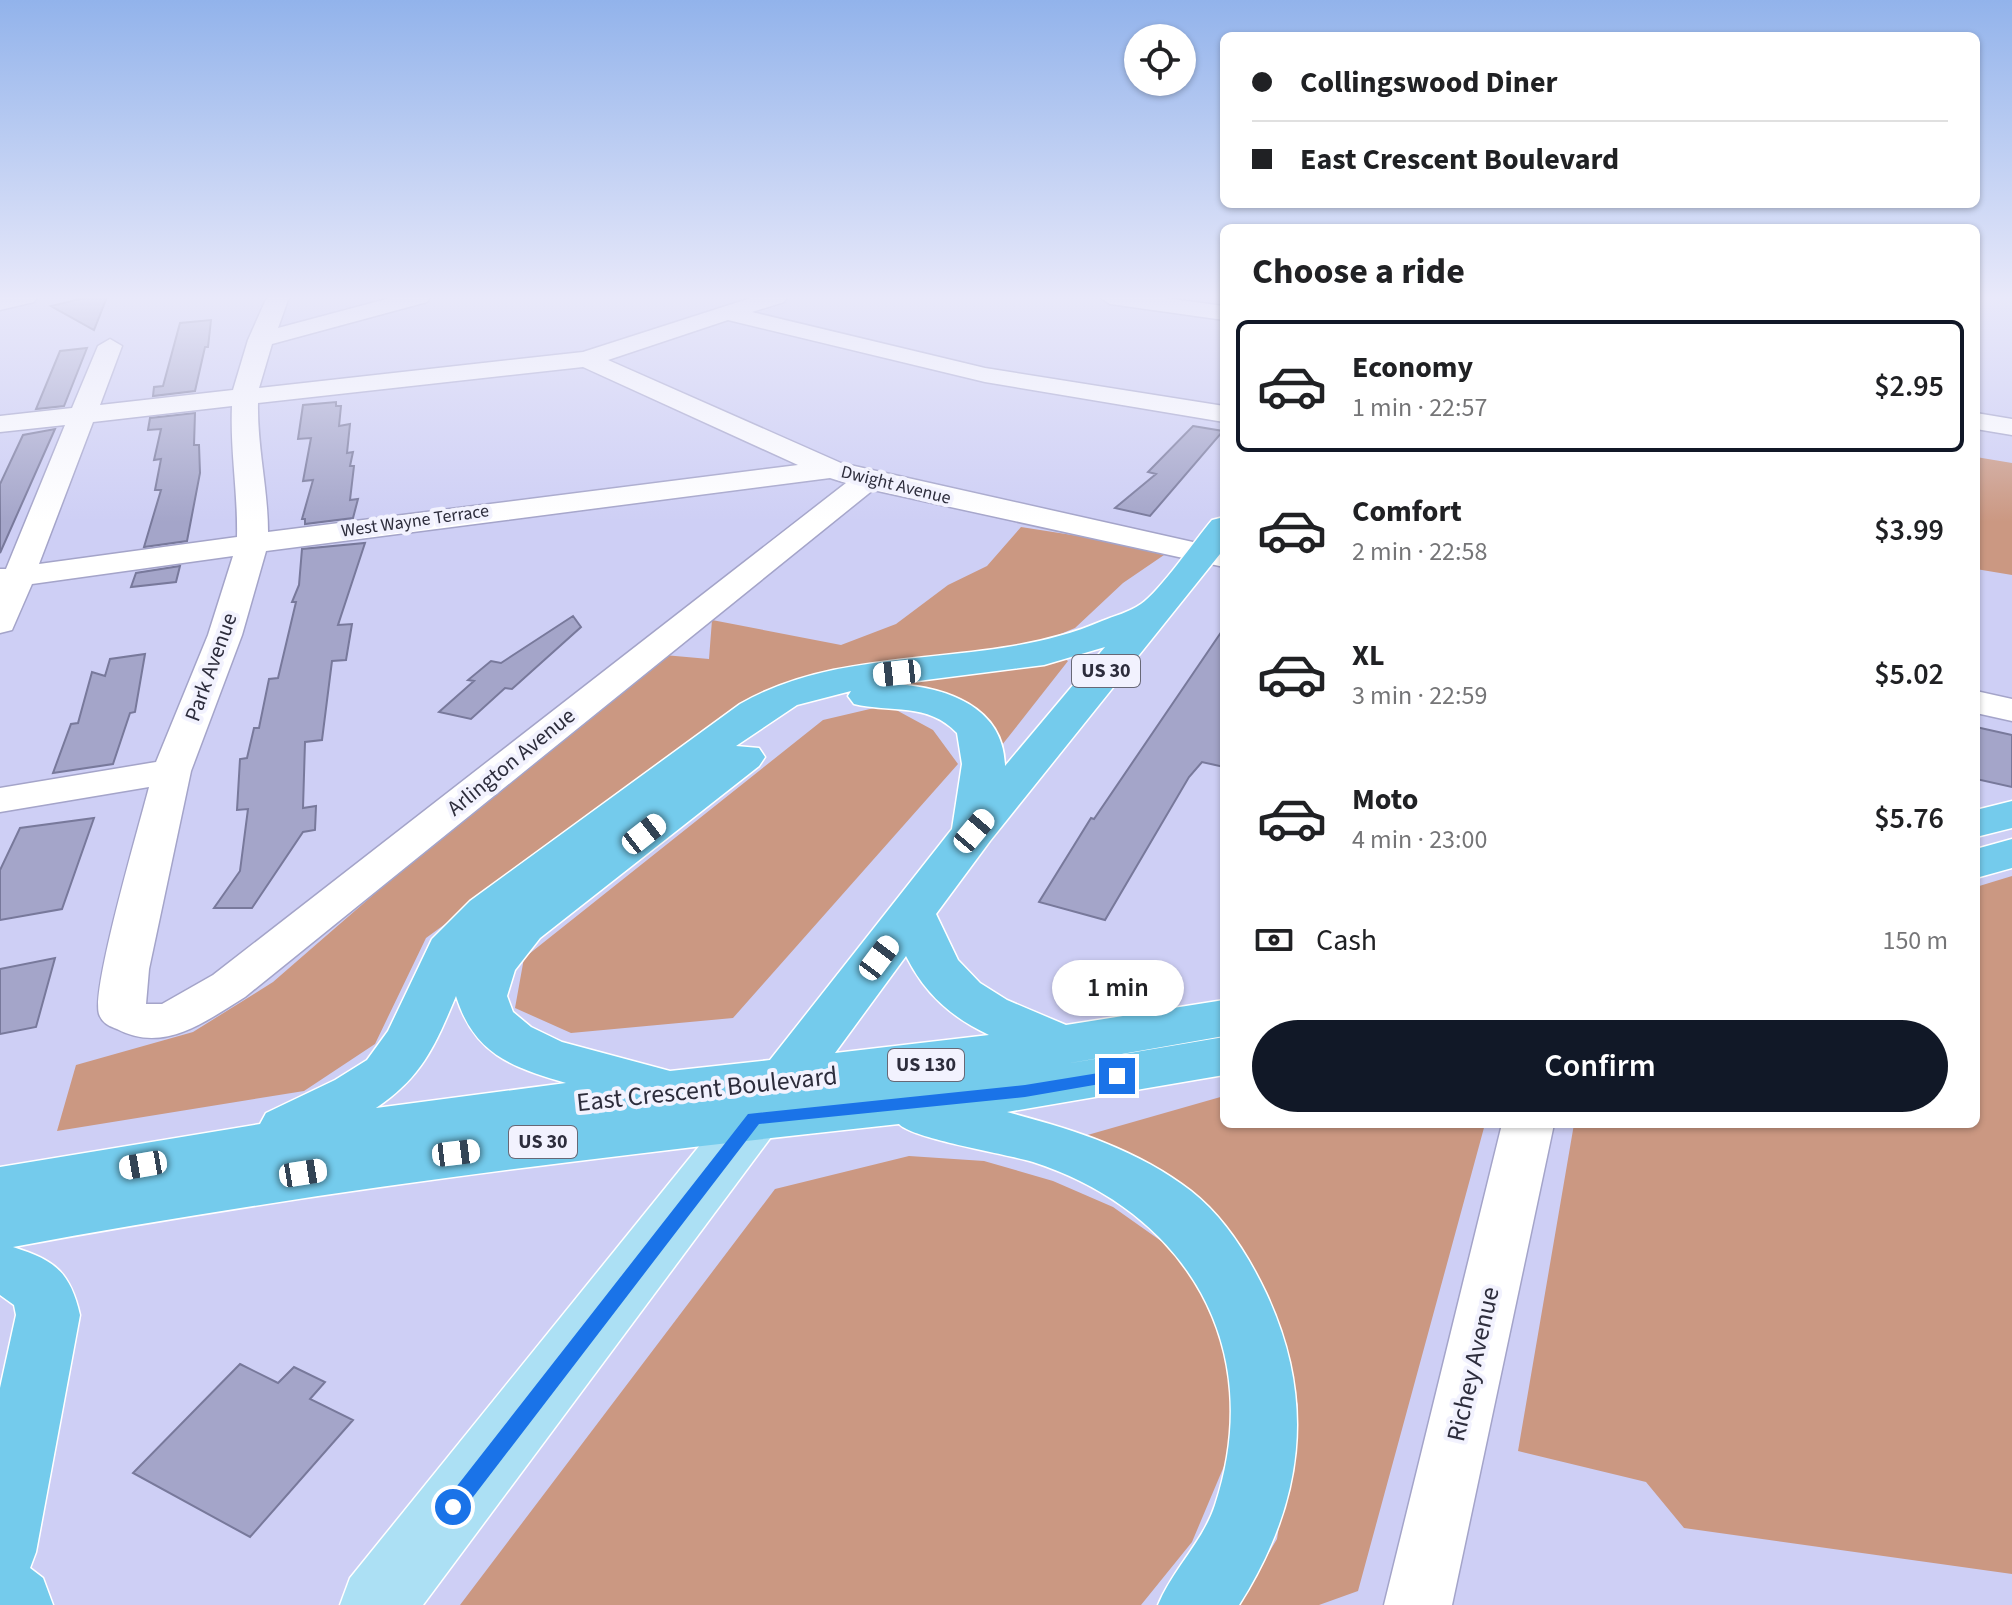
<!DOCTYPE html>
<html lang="en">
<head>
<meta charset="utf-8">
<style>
  :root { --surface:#fff; --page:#f6f6f6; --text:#202124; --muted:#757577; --line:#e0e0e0; --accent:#111827 }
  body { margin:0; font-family:"Source Sans 3",sans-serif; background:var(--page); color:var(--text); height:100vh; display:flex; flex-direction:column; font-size:30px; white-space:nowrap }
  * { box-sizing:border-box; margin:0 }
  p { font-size:26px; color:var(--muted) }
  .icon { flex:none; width:44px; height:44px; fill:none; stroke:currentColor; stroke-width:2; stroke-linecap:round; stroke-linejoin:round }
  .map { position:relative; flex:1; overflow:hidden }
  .side { position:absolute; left:1220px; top:224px; width:760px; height:904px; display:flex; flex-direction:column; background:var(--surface); border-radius:12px; box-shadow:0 2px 6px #0004 }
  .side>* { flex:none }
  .guide { position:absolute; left:1220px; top:32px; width:760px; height:176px; border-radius:12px; box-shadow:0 2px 6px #0004; display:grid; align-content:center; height:176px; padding:0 32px; background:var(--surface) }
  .fabs { position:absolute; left:1124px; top:24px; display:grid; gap:16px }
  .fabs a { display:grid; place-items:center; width:72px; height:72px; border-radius:50%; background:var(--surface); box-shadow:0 2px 6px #0004; font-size:40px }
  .end { position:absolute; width:36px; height:36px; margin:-18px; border:10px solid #1a73e8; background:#fff; box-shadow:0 0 0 4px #fff }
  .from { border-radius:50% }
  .bubble { position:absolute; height:56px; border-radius:28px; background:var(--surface); box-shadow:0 2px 6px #0004; font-size:26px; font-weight:600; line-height:56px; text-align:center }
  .car { position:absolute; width:24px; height:48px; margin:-24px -12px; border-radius:10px; box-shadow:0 0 6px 2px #0007; background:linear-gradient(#fff 24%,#345 0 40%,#fff 0 76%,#345 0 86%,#fff 0) }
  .guide b { display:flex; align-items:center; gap:28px; height:76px; font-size:30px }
  .guide b+b { border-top:2px solid var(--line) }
  .guide i { width:20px; height:20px; background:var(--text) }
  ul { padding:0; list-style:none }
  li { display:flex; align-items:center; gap:24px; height:132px; margin:0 16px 12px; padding:0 16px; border:4px solid transparent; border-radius:12px }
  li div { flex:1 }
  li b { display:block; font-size:30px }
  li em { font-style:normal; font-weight:600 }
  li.current { border-color:var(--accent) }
  li>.icon { width:72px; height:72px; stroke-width:1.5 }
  h2 { padding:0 32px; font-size:36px; line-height:96px }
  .pay { display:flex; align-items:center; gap:20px; height:88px; padding:0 32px; font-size:30px }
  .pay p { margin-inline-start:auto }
  .primary-button { display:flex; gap:16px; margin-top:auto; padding:16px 32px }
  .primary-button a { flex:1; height:92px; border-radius:48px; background:var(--accent); color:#fff; font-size:32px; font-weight:600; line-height:92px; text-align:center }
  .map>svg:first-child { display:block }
  .green { fill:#cb9882 }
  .building { fill:#a4a5c9; stroke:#78799b; stroke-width:2 }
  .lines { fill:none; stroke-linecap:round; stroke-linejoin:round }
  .minor-casing { stroke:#a4a4c9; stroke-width:3 }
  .major-casing { stroke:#fff; stroke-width:3 }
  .highway-casing { stroke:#fff; stroke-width:3 }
  .minor { fill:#fff; fill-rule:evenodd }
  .major { fill:#ace0f4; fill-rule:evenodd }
  .highway { fill:#74cbec; fill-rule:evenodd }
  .route { fill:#1a73e8 }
  .labels { text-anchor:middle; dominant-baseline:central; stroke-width:8; stroke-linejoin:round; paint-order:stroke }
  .far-street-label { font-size:18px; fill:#2d2d3c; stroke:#f2f2fe }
  .shield { fill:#f2f2fe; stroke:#686876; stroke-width:2 }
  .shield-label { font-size:20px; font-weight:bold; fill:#2d2d3c }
  .street-label { font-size:22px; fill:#2d2d3c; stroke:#f2f2fe }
  .near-street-label { font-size:26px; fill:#2d2d3c; stroke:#f2f2fe }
</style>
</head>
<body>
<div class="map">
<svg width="2012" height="1605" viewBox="0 0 2012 1605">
  <rect width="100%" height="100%" fill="#cecff5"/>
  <path class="green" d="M 1976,457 L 2012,463 L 2012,575 L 1976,569 Z
    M 1021,527 L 1104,540 L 1164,555 L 1123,583 L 1075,628 L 1024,649 L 796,682 L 726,714 L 619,797 L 426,938 L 375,1044 L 304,1091 L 57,1131 L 76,1065 L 193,1032 L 273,982 L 494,790 L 664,655 L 709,659 L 712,620 L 841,645 L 896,624 L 948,585 L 987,566 Z
    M 1063,658 L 1068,661 L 1002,745 L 922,692 L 893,682 Z
    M 887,705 L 933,730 L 958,764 L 733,1018 L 571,1033 L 515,1008 L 524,958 L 823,720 Z
    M 2012,876 L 2012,1574 L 1684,1528 L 1646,1482 L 1518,1451 L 1574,1124 L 1976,1124 L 1976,887 Z
    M 1224,1096 L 1224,1124 L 1485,1124 L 1358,1591 L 1319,1605 L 1238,1605 L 1277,1539 L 1298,1405 L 1265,1303 L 1084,1136 Z
    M 909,1156 L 984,1161 L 1053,1181 L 1113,1207 L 1171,1248 L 1211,1306 L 1241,1371 L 1227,1459 L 1192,1542 L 1141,1605 L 460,1605 L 775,1189 Z"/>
  <path class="building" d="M 88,297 L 107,297 L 94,330 L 51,306 Z
    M 211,320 L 208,347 L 205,347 L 195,391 L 153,396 L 154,387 L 163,386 L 180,323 Z
    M 87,348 L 64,406 L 36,409 L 60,351 Z
    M 336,402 L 336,406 L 341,406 L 339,426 L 350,424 L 347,453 L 353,452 L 350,466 L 354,466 L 350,500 L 358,499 L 353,518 L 305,524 L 305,519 L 302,519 L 313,480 L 303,481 L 311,438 L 298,439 L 303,405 Z
    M 195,413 L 194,445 L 199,445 L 200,473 L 187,541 L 144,547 L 161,490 L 155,490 L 161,459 L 154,460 L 161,429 L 148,430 L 150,418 Z
    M 1193,426 L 1223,431 L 1150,516 L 1115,508 L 1156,474 L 1148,472 Z
    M 55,429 L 0,553 L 0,484 L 23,435 Z
    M 365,543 L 338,625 L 352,624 L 346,660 L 332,661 L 322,740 L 305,742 L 303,808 L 316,806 L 315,830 L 303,832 L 252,908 L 214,908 L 240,871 L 248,809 L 237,810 L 240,759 L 247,758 L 254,728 L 259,728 L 269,679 L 278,678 L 296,602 L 292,602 L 299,585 L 302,549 Z
    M 180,566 L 176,582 L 131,587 L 136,573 Z
    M 573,616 L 581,627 L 512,689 L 505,688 L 471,719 L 439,712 L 474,681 L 468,680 L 491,661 L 501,663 Z
    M 1224,628 L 1224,767 L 1202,762 L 1189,777 L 1105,920 L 1039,902 L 1091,818 L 1094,819 Z
    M 145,654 L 135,712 L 130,713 L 113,764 L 53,773 L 71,724 L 78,723 L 92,672 L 105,676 L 110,659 Z
    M 1976,727 L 2012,735 L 2012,787 L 1976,779 Z
    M 94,818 L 62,909 L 0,920 L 0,870 L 20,828 Z
    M 55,958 L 36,1027 L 0,1034 L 0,969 Z
    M 240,1364 L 278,1383 L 294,1367 L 325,1382 L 310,1399 L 353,1420 L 250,1537 L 133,1473 Z"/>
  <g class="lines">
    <defs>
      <path id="minor" d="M 0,297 L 37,297 L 34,302 L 0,310 Z
        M 267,297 L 289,297 L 278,328 L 394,297 L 430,297 L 427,302 L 272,344 L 259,388 L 583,352 L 754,297 L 787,297 L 784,302 L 752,312 L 985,368 L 1224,406 L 1224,422 L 985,382 L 728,320 L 608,360 L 841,463 L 1224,549 L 1224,567 L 873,490 L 245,997 C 206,1021 164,1054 117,1029 C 109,1026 102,1023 99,1014 C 91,989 140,823 149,787 L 0,812 L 0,788 L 156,762 L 208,635 L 233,556 L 32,584 L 12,630 L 0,633 L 0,569 L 6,569 L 65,425 L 0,432 L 0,416 L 72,408 L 98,346 L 110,339 L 122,346 L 100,405 L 233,390 L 248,340 ZM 583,367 L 798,465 L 268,532 C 268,488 257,447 258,403 ZM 232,406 C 230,450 238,492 237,537 L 39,564 L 93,422 ZM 830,478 L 846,483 L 213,975 L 162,1004 L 146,1004 L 149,969 L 191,771 L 242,635 L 266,551 Z
        M 1099,297 L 1158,297 L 1224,306 L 1224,320 L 1110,304 Z
        M 1976,413 L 2012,419 L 2012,435 L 1976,429 Z
        M 1976,691 L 2012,699 L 2012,721 L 1976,713 Z
        M 1502,1124 L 1554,1124 L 1452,1605 L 1384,1605 Z"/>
      <path id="major" d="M 754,1097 L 774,1103 L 782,1118 L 774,1133 L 423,1605 L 340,1605 L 350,1578 L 734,1103 Z"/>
      <path id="highway" d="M 1224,517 L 1224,549 L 990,841 L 936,914 L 958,960 L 980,983 L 1007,1000 L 1066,1025 L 1224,1000 L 1224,1036 L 1065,1064 L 1224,1037 L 1224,1075 L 1007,1112 C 1072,1129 1137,1149 1191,1191 C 1224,1217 1248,1255 1266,1293 C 1317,1402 1303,1504 1239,1605 L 1158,1605 C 1172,1570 1203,1542 1215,1505 C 1267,1348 1187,1212 1033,1162 C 1007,1154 913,1139 899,1124 C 602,1156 307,1192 13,1247 C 54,1260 70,1271 80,1315 L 36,1552 L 30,1568 L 43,1578 L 53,1605 L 0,1605 L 0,1388 L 16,1315 L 14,1305 L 0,1295 L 0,1167 L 260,1124 L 266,1113 L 335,1080 L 367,1060 L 388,1031 L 432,939 L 470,901 L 740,704 C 849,641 987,671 1102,621 C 1114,616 1130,612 1141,604 C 1160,591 1195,540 1212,520 ZM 1105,647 L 1005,766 C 1004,706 945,687 894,684 L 1044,665 ZM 851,691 L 848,696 L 854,704 C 890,713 928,702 957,733 L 962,764 L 952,829 L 770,1060 L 670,1071 L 562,1042 L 531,1027 L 513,1012 L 507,996 L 515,970 L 540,938 L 759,766 L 765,757 L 759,748 L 736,746 L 797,705 ZM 906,956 C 925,994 951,1017 989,1035 L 835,1053 ZM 456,996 C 474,1054 511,1067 566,1083 L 376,1108 C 422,1077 435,1046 456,996 Z
        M 2012,801 L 2012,828 L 1976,837 L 1976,810 Z
        M 2012,839 L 2012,868 L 1976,878 L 1976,849 Z"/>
    </defs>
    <use href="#minor" class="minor-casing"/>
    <use href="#major" class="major-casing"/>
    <use href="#highway" class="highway-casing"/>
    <use href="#minor" class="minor"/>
    <use href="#major" class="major"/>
    <use href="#highway" class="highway"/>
  </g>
  <linearGradient id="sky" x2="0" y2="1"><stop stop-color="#92b3eb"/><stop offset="0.57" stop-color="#e9e9fa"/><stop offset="1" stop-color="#e9e9fa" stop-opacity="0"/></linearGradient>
  <rect width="2012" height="522" fill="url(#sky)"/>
  <path class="route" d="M 1117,1070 L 1125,1076 L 1123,1080 L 1025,1097 L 759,1124 L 460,1514 L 453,1517 L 446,1514 L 442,1507 L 446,1500 L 748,1114 L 1025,1085 Z"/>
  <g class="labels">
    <g class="far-street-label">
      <text transform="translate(896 485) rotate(14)">Dwight Avenue</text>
      <text transform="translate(415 521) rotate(-8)">West Wayne Terrace</text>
    </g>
    <g class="shield">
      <rect x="1072" y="655" width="68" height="32" rx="6"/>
      <rect x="888" y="1049" width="76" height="32" rx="6"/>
      <rect x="509" y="1126" width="68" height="32" rx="6"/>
    </g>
    <g class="shield-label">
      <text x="1106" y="671">US 30</text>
      <text x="926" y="1065">US 130</text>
      <text x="543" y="1142">US 30</text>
    </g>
    <g class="street-label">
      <text transform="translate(211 667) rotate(-70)">Park Avenue</text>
      <text transform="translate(511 762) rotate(-39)">Arlington Avenue</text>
    </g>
    <g class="near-street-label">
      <text transform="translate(707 1089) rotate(-6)">East Crescent Boulevard</text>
      <text transform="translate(1473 1364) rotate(-77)">Richey Avenue</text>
    </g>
  </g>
</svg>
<div class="fabs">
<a><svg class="icon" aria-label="locate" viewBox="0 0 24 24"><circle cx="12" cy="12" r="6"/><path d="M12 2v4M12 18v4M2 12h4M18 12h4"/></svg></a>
</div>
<i class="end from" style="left:453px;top:1507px"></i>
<i class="end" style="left:1117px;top:1076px"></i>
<div class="bubble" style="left:1052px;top:960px;width:132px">1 min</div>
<i class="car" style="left:897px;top:673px;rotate:264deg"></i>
<i class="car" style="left:974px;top:831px;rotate:40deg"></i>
<i class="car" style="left:644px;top:834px;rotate:52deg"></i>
<i class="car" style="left:879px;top:958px;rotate:37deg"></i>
<i class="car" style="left:456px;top:1153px;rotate:83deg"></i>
<i class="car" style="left:143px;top:1165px;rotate:260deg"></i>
<i class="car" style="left:303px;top:1173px;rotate:81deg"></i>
<div class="guide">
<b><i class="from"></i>Collingswood Diner</b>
<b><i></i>East Crescent Boulevard</b>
</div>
<section class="side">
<h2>Choose a ride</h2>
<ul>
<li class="current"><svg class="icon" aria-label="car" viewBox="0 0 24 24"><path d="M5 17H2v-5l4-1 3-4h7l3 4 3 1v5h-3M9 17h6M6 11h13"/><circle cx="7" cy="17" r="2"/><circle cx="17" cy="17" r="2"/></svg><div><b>Economy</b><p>1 min · 22:57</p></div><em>$2.95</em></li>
<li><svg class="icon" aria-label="car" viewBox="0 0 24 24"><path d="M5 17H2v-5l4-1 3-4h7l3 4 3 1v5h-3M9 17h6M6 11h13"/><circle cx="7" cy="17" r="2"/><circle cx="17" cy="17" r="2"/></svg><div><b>Comfort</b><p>2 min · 22:58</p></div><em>$3.99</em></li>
<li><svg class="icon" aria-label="car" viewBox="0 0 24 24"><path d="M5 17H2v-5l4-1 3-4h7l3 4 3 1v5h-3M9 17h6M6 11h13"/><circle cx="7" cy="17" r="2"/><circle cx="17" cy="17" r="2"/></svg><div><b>XL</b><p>3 min · 22:59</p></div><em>$5.02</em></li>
<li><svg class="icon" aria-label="car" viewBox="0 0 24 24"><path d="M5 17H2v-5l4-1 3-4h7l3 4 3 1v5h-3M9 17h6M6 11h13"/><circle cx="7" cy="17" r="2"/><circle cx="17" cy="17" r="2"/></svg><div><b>Moto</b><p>4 min · 23:00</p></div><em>$5.76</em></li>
</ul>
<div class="pay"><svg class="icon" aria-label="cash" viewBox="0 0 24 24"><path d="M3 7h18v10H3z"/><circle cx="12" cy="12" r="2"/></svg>Cash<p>150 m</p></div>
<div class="primary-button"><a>Confirm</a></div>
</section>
</div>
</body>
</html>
